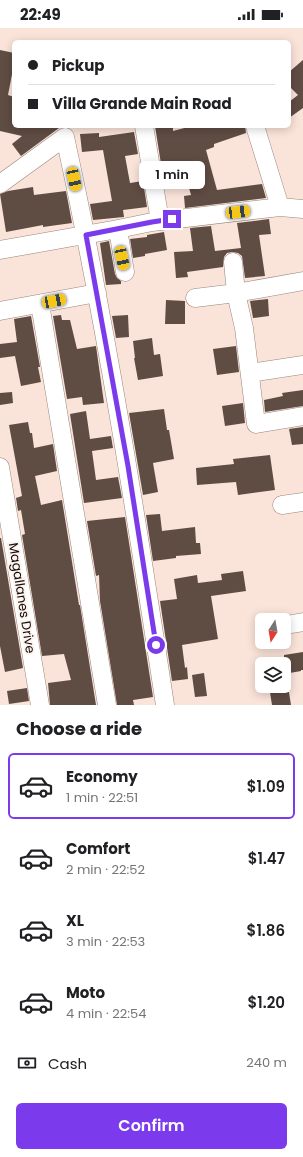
<!DOCTYPE html>
<html lang="en">
<head>
<meta charset="utf-8">
<style>
  :root { --surface:#fff; --page:#f6f6f6; --text:#202124; --muted:#757577; --line:#e0e0e0; --accent:#7c3aed }
  body { margin:0; font-family:Poppins,sans-serif; background:var(--page); color:var(--text); height:100vh; display:flex; flex-direction:column; font-size:15px; white-space:nowrap }
  * { box-sizing:border-box; margin:0 }
  p { font-size:13px; color:var(--muted) }
  .icon { flex:none; width:22px; height:22px; fill:none; stroke:currentColor; stroke-width:2; stroke-linecap:round; stroke-linejoin:round }
  .map { position:relative; height:677px; overflow:hidden }
  .sheet { display:flex; flex-direction:column; background:var(--surface); flex:1 }
  .sheet>* { flex:none }
  .banner { position:absolute; left:12px; top:12px; width:279px; height:88px; border-radius:6px; box-shadow:0 2px 10px #0003; display:grid; align-content:center; height:88px; padding:0 16px; background:var(--surface) }
  .needle { width:26px; rotate:191deg }
  .tools { position:absolute; left:255px; top:585px; display:grid; gap:8px }
  .tools a { display:grid; place-items:center; width:36px; height:36px; border-radius:6px; background:var(--surface); box-shadow:0 2px 10px #0003; font-size:20px }
  .end { position:absolute; width:18px; height:18px; margin:-9px; border:5px solid #7c3aed; background:#fff; box-shadow:0 0 0 2px #fff }
  .from { border-radius:50% }
  .bubble { position:absolute; height:28px; border-radius:6px; background:var(--surface); box-shadow:0 2px 10px #0003; font-size:13px; font-weight:600; line-height:28px; text-align:center }
  .car { position:absolute; width:12px; height:24px; margin:-12px -6px; border-radius:5px; box-shadow:0 0 3px 1px #0007; background:linear-gradient(#f5c518 24%,#345 0 40%,#f5c518 0 76%,#345 0 86%,#f5c518 0) }
  .banner b { display:flex; align-items:center; gap:14px; height:38px; font-size:15px }
  .banner b+b { border-top:1px solid var(--line) }
  .banner i { width:10px; height:10px; background:var(--text) }
  ul { padding:0; list-style:none }
  li { display:flex; align-items:center; gap:12px; height:66px; margin:0 8px 6px; padding:0 8px; border:2px solid transparent; border-radius:6px }
  li div { flex:1 }
  li b { display:block; font-size:15px }
  li em { font-style:normal; font-weight:600 }
  li.active { border-color:var(--accent) }
  li>.icon { width:36px; height:36px; stroke-width:1.5 }
  h2 { padding:0 16px; font-size:18px; line-height:48px }
  .pay { display:flex; align-items:center; gap:10px; height:44px; padding:0 16px; font-size:15px }
  .pay p { margin-inline-start:auto }
  .action { display:flex; gap:8px; margin-top:auto; padding:8px 16px }
  .action a { flex:1; height:46px; border-radius:6px; background:var(--accent); color:#fff; font-size:16px; font-weight:600; line-height:46px; text-align:center }
  .status { display:flex; justify-content:space-between; align-items:center; height:28px; padding:0 20px; background:var(--surface); direction:ltr }
  .status svg { height:11px; fill:currentColor }
  .map>svg:first-child { display:block }
  .building { fill:#5f4c43 }
  .lines { fill:none; stroke-linecap:round; stroke-linejoin:round }
  .minor-casing { stroke:#9a867c; stroke-width:19 }
  .minor { stroke:#fff; stroke-width:18 }
  .route { stroke:#7c3aed; stroke-width:5 }
  .labels { text-anchor:middle; dominant-baseline:central; stroke-width:4; stroke-linejoin:round; paint-order:stroke }
  .street-label { font-size:13px; fill:#110a07; stroke:#fdf4ef }
</style>
</head>
<body>
<div class="status"><b>22:49</b><svg viewBox="0 0 49 12"><path d="M0 12V9h3v3zM5 12V6h3v6zM10 12V3h3v9zM15 12V0h3v12zM26 1h20v11H26zM47 4h2v5h-2z"/></svg></div>
<div class="map">
<svg width="303" height="677" viewBox="0 0 303 677">
  <rect width="100%" height="100%" fill="#fae3d9"/>
  <path class="building" d="M 0,22 L 14,25 L 14,36 L 8,67 L 14,69 L 14,98 L 68,98 L 59,100 L 21,128 L 12,116 L 22,108 L 0,103 Z
    M 303,32 L 303,80 L 289,90 L 289,74 L 298,67 L 289,58 L 289,44 Z
    M 155,98 L 173,98 L 173,103 L 192,98 L 245,98 L 246,105 L 214,116 L 214,119 L 206,122 L 217,162 L 262,156 L 266,170 L 185,180 L 184,168 L 191,167 L 182,135 L 161,136 Z
    M 134,104 L 138,126 L 125,128 L 130,155 L 143,153 L 147,179 L 123,182 L 124,189 L 93,192 L 90,176 L 112,173 L 103,122 L 82,124 L 80,106 L 99,105 L 99,109 Z
    M 33,159 L 34,167 L 66,163 L 72,195 L 43,199 L 43,197 L 6,204 L 0,166 L 8,163 Z
    M 269,191 L 271,206 L 259,207 L 265,248 L 245,250 L 242,228 L 238,225 L 232,224 L 227,225 L 224,229 L 223,239 L 187,244 L 188,249 L 176,250 L 174,224 L 193,223 L 190,200 L 211,198 L 215,223 L 241,220 L 237,195 Z
    M 164,204 L 167,222 L 145,226 L 145,228 L 133,230 L 130,211 L 147,209 L 147,207 Z
    M 109,213 L 115,246 L 117,250 L 121,253 L 121,256 L 106,257 L 100,215 Z
    M 268,271 L 269,288 L 253,290 L 250,273 Z
    M 166,272 L 185,273 L 185,296 L 165,296 Z
    M 61,287 L 62,292 L 70,292 L 77,321 L 96,318 L 104,375 L 83,377 L 82,369 L 67,371 L 53,288 Z
    M 128,287 L 129,309 L 116,310 L 112,288 Z
    M 31,288 L 40,339 L 38,339 L 41,354 L 21,358 L 15,328 L 0,330 L 0,316 L 17,314 L 14,291 Z
    M 152,310 L 154,327 L 160,326 L 163,348 L 138,352 L 134,330 L 135,330 L 133,313 Z
    M 236,318 L 239,344 L 217,347 L 213,321 Z
    M 303,362 L 303,378 L 265,384 L 264,372 L 283,368 L 282,365 Z
    M 12,364 L 13,375 L 0,377 L 0,365 Z
    M 243,375 L 245,395 L 225,398 L 222,378 Z
    M 164,381 L 167,402 L 169,402 L 174,431 L 153,435 L 158,464 L 143,467 L 129,385 Z
    M 86,383 L 90,411 L 111,408 L 113,420 L 92,423 L 96,452 L 118,449 L 122,470 L 84,475 L 70,386 Z
    M 28,394 L 30,405 L 32,405 L 34,420 L 53,416 L 57,443 L 35,448 L 41,477 L 62,472 L 79,577 L 80,577 L 96,677 L 50,677 L 48,655 L 71,652 L 64,626 L 42,628 L 22,507 L 25,506 L 21,482 L 18,483 L 16,470 L 22,468 L 9,397 Z
    M 303,399 L 303,416 L 292,417 L 289,401 Z
    M 270,427 L 275,462 L 238,467 L 236,454 L 197,457 L 196,440 L 234,436 L 233,431 Z
    M 160,486 L 162,503 L 195,499 L 196,515 L 200,515 L 201,526 L 176,528 L 176,530 L 153,533 L 146,487 Z
    M 125,489 L 153,669 L 133,672 L 134,677 L 117,677 L 100,573 L 99,547 L 96,548 L 87,493 Z
    M 0,510 L 1,510 L 23,640 L 5,644 L 0,618 Z
    M 243,543 L 246,563 L 211,568 L 218,611 L 182,617 L 185,640 L 187,639 L 188,651 L 172,653 L 160,573 L 177,571 L 174,551 L 197,547 L 198,555 L 222,552 L 221,546 Z
    M 303,624 L 303,642 L 301,642 L 301,643 L 284,646 L 284,627 Z
    M 204,645 L 207,668 L 195,669 L 192,647 Z
    M 269,658 L 288,658 L 291,677 L 272,677 Z
    M 27,660 L 29,673 L 9,676 L 7,663 Z"/>
  <g class="lines">
    <defs>
      <path id="minor" d="M 144,98 L 160,193
        M 255,98 L 280,179
        M 0,156 L 65,109 C 106,297 136,487 165,677
        M 118,201 L 125,244
        M 0,222 L 118,201 L 152,194 L 280,179 L 303,181
        M 233,234 L 236,265 L 244,300 L 256,396 L 303,388
        M 195,270 L 236,265 L 303,253
        M 40,276 L 107,677
        M 0,283 L 97,265
        M 250,345 L 303,337
        M 0,439 L 40,677
        M 282,477 L 303,474
        M 292,596 L 303,594"/>
    </defs>
    <use href="#minor" class="minor-casing"/>
    <use href="#minor" class="minor"/>
  </g>
  <g class="lines">
    <path class="route" d="M 156,617 L 128,438 L 86,207 L 152,194 L 172,191"/>
  </g>
  <g class="labels">
    <g class="street-label">
      <text transform="translate(22 570) rotate(81)">Magallanes Drive</text>
    </g>
  </g>
</svg>
<div class="tools">
<a><svg class="needle" viewBox="-14 -14 28 28"><path d="M0-13l5 13h-10z" fill="#e53935"/><path d="M0 13l5-13h-10z" fill="#757577"/></svg></a>
<a><svg class="icon" aria-label="layers" viewBox="0 0 24 24"><path d="M12 4l9 5-9 5-9-5zM3 14l9 5 9-5"/></svg></a>
</div>
<i class="end from" style="left:156px;top:617px"></i>
<i class="end" style="left:172px;top:191px"></i>
<div class="bubble" style="left:139px;top:133px;width:66px">1 min</div>
<i class="car" style="left:74px;top:151px;rotate:168deg"></i>
<i class="car" style="left:238px;top:184px;rotate:83deg"></i>
<i class="car" style="left:122px;top:230px;rotate:168deg"></i>
<i class="car" style="left:54px;top:273px;rotate:79deg"></i>
<div class="banner">
<b><i class="from"></i>Pickup</b>
<b><i></i>Villa Grande Main Road</b>
</div>
</div>
<section class="sheet">
<h2>Choose a ride</h2>
<ul>
<li class="active"><svg class="icon" aria-label="car" viewBox="0 0 24 24"><path d="M5 17H2v-5l4-1 3-4h7l3 4 3 1v5h-3M9 17h6M6 11h13"/><circle cx="7" cy="17" r="2"/><circle cx="17" cy="17" r="2"/></svg><div><b>Economy</b><p>1 min · 22:51</p></div><em>$1.09</em></li>
<li><svg class="icon" aria-label="car" viewBox="0 0 24 24"><path d="M5 17H2v-5l4-1 3-4h7l3 4 3 1v5h-3M9 17h6M6 11h13"/><circle cx="7" cy="17" r="2"/><circle cx="17" cy="17" r="2"/></svg><div><b>Comfort</b><p>2 min · 22:52</p></div><em>$1.47</em></li>
<li><svg class="icon" aria-label="car" viewBox="0 0 24 24"><path d="M5 17H2v-5l4-1 3-4h7l3 4 3 1v5h-3M9 17h6M6 11h13"/><circle cx="7" cy="17" r="2"/><circle cx="17" cy="17" r="2"/></svg><div><b>XL</b><p>3 min · 22:53</p></div><em>$1.86</em></li>
<li><svg class="icon" aria-label="car" viewBox="0 0 24 24"><path d="M5 17H2v-5l4-1 3-4h7l3 4 3 1v5h-3M9 17h6M6 11h13"/><circle cx="7" cy="17" r="2"/><circle cx="17" cy="17" r="2"/></svg><div><b>Moto</b><p>4 min · 22:54</p></div><em>$1.20</em></li>
</ul>
<div class="pay"><svg class="icon" aria-label="cash" viewBox="0 0 24 24"><path d="M3 7h18v10H3z"/><circle cx="12" cy="12" r="2"/></svg>Cash<p>240 m</p></div>
<div class="action"><a>Confirm</a></div>
</section>
</body>
</html>
